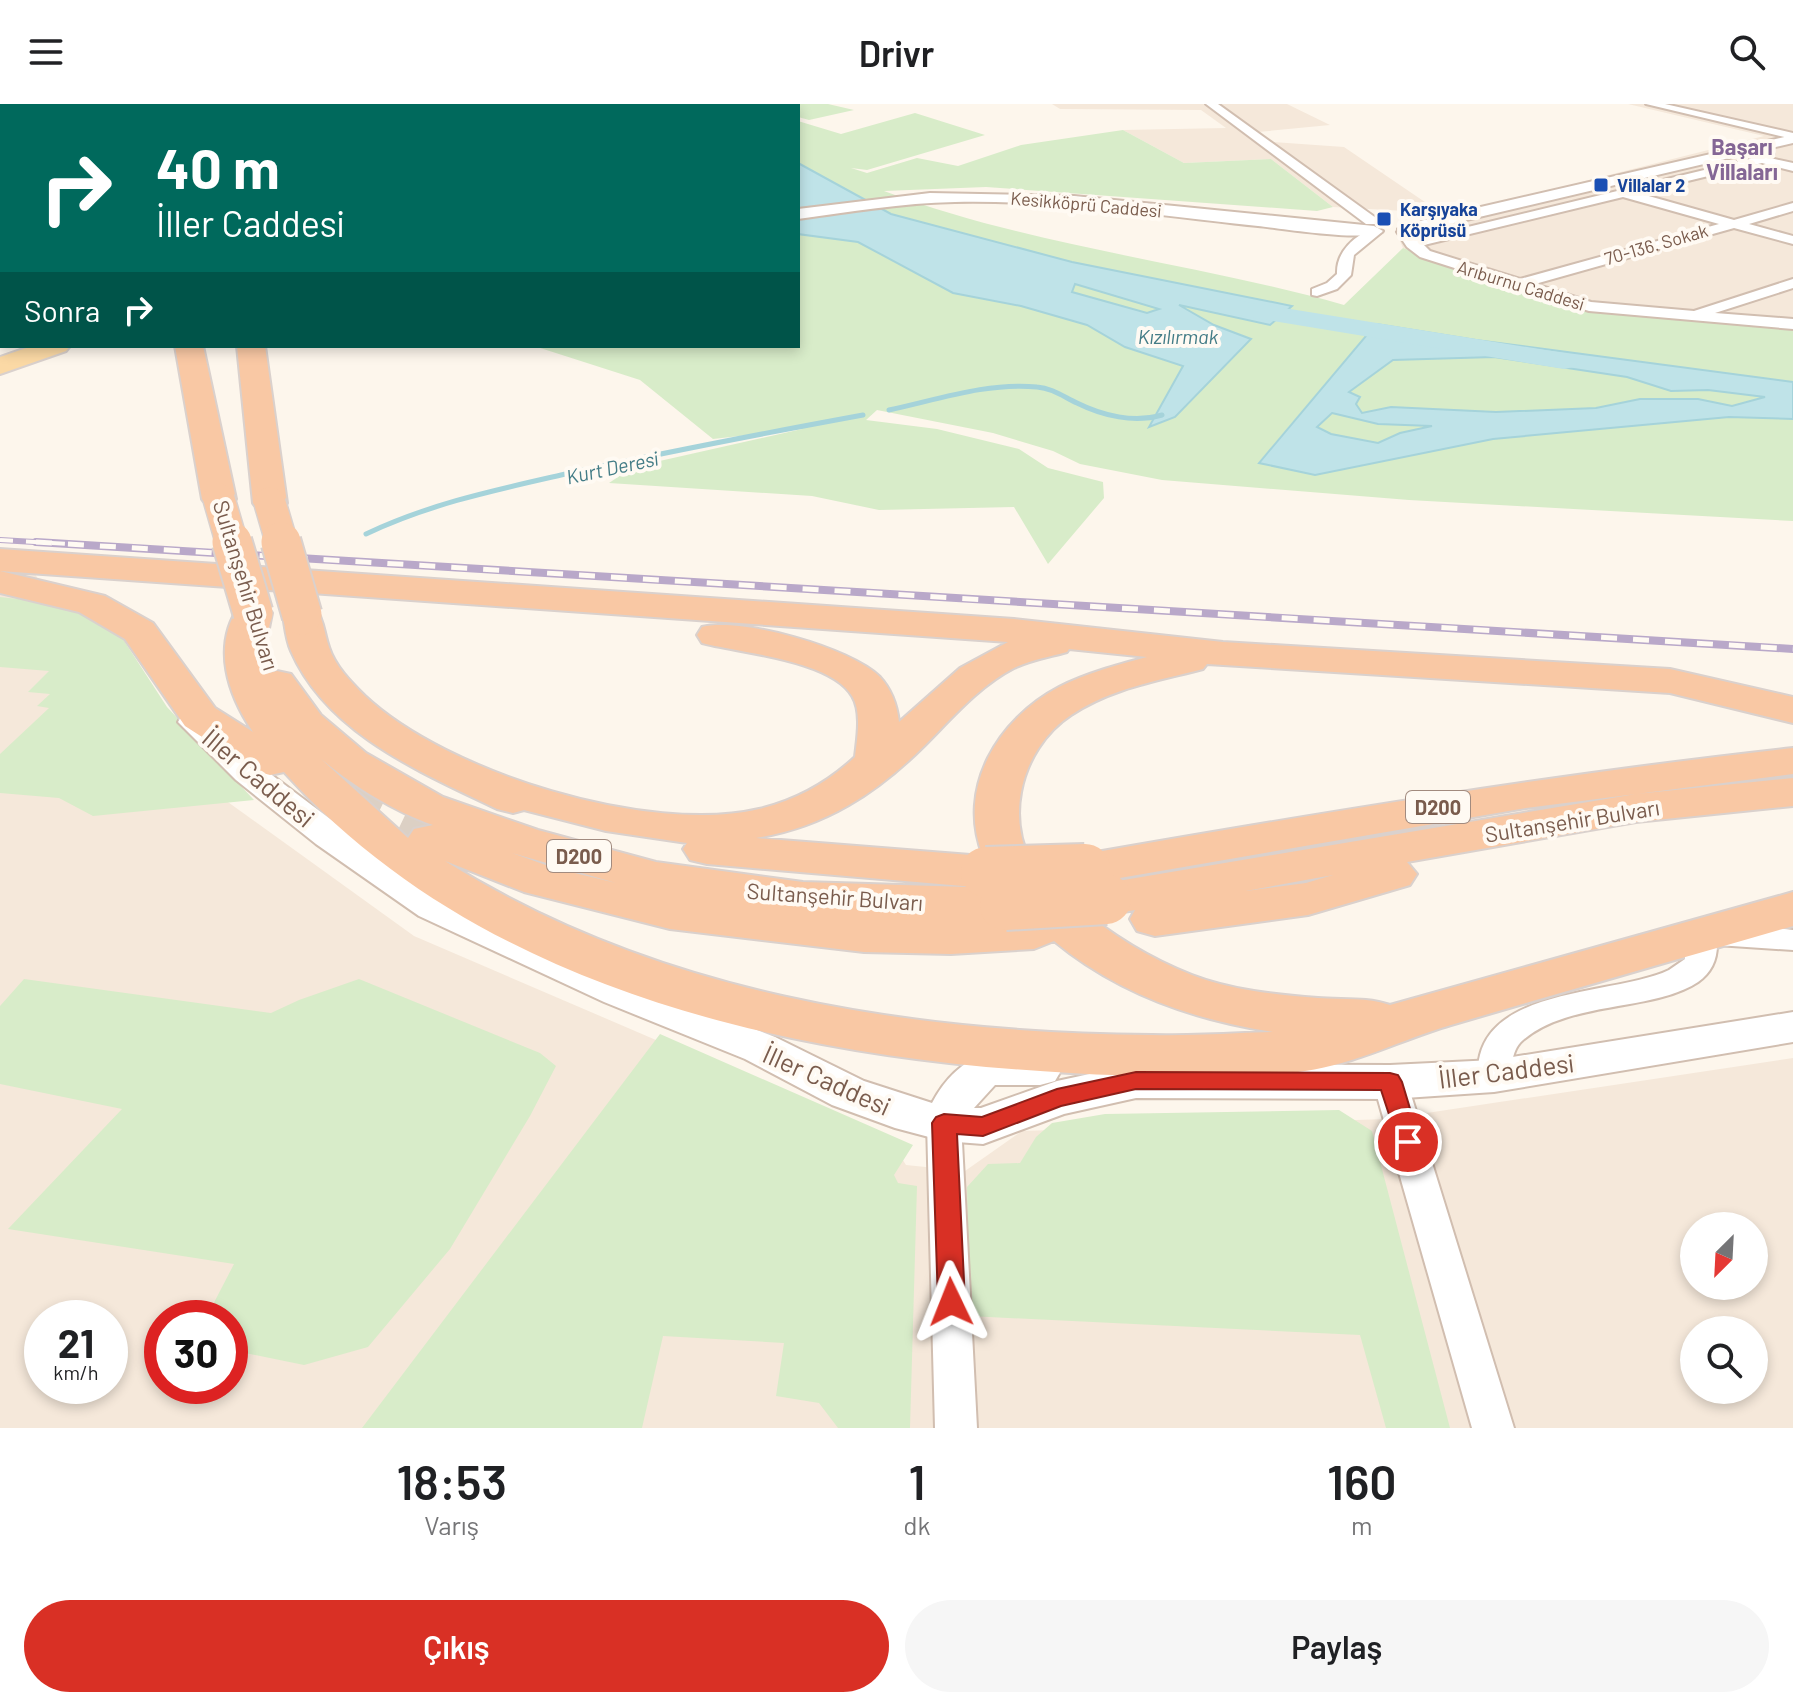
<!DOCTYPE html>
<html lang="tr">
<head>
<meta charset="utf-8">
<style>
  :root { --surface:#fff; --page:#f6f6f6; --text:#202124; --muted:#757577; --accent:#d93025 }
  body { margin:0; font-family:Barlow,sans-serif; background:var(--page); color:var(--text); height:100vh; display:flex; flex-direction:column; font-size:30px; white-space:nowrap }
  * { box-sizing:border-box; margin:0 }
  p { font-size:26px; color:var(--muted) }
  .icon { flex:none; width:44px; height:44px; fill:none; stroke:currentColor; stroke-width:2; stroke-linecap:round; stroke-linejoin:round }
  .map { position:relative; height:1324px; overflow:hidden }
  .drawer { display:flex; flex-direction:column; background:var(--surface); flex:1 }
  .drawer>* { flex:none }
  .guide { position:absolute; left:0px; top:0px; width:800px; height:244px; box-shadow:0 4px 12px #0003; background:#00695c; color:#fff; overflow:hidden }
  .needle { width:52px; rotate:204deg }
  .buttons { position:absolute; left:1680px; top:1108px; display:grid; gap:16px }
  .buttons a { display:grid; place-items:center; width:88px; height:88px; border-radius:50%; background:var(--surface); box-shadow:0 4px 12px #0003; font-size:40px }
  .speed { position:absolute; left:24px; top:1196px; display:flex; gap:16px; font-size:40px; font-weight:700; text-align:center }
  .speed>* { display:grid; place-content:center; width:104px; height:104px; border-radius:50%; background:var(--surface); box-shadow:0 4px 12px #0003; line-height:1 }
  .speed small { font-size:20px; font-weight:400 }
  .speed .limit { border:12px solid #d22; background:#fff; color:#111 }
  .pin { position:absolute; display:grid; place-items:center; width:68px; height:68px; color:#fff; margin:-34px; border:4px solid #fff; border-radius:50%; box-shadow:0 2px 8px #0007 }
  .me { position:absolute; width:88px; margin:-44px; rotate:358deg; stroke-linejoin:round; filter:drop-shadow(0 0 6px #0008) }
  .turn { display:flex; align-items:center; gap:28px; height:168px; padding:0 24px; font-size:36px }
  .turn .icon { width:104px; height:104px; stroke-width:2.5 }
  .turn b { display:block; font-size:56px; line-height:68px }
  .then { display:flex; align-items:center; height:76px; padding:0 24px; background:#0003; gap:16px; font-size:30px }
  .eta { display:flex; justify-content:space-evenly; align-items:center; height:136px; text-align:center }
  .eta b { font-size:48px; font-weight:600; line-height:56px }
  .primary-button { display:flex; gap:16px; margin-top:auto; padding:16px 24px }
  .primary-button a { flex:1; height:92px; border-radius:48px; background:var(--accent); color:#fff; font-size:32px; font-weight:600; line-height:92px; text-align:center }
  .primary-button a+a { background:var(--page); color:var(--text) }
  header { display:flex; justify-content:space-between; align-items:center; height:104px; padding:0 24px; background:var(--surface); font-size:36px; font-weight:600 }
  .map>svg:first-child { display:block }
  .residential { fill:#f5e8da; fill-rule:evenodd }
  .green { fill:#d8ecc9 }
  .water { fill:#bfe3e8; stroke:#a5d3da; stroke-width:2; fill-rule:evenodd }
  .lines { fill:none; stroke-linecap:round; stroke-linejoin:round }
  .stream { stroke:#a5d3da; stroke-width:5 }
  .river { fill:#bfe3e8; fill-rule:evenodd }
  .trunk-tunnel { stroke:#dcd0c4; stroke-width:50; stroke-dasharray:50 25; stroke-linecap:butt }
  .minor-casing { stroke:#d1beb0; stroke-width:4 }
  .tertiary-casing { stroke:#d1beb0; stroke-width:4 }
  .primary-casing { stroke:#dad1cd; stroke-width:4 }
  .trunk-casing { stroke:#dad1cd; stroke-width:4 }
  .minor { fill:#fff; fill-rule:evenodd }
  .tertiary { fill:#fff; fill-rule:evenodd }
  .primary { fill:#fbd9a5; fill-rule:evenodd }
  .trunk { fill:#f9c8a4; fill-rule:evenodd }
  .rail-far1-casing { stroke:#b9a8c9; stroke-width:6 }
  .rail-casing { stroke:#b9a8c9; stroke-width:8 }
  .rail-far1 { stroke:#fffaf3; stroke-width:4; stroke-dasharray:13; stroke-linecap:butt }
  .rail { stroke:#fffaf3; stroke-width:5; stroke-dasharray:16; stroke-linecap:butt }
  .trunk-bridge-far2-casing { stroke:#dad1cd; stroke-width:34; stroke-linecap:butt }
  .trunk-bridge-far1-casing { stroke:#dad1cd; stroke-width:43; stroke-linecap:butt }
  .trunk-bridge-casing { stroke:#dad1cd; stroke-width:54; stroke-linecap:butt }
  .trunk-bridge-far2 { stroke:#f9c8a4; stroke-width:31 }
  .trunk-bridge-far1 { stroke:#f9c8a4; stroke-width:39 }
  .trunk-bridge { stroke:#f9c8a4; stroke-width:50 }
  .route { fill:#d93025; stroke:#8d1f18; stroke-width:2 }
  .transit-dot { fill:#1a4fb4; stroke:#fffaf3; stroke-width:3 }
  .labels { text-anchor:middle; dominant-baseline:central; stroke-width:8; stroke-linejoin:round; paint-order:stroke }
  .far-transit-label { font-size:18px; font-weight:bold; fill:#164399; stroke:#fffaf3; text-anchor:start }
  .far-street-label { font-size:18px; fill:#7a5c4d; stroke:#fffaf3 }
  .far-water-label { font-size:20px; font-style:italic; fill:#437c86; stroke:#fffaf3 }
  .shield { fill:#fffaf3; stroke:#a28b7f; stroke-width:2 }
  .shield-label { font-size:20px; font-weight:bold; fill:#7a5c4d }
  .far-quarter-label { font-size:22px; font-weight:bold; fill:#846695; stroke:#fffaf3 }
  .street-label { font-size:22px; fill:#7a5c4d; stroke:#fffaf3 }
  .near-street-label { font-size:26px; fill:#7a5c4d; stroke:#fffaf3 }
</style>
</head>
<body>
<header><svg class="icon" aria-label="menu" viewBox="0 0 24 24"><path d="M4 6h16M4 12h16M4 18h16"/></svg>Drivr<svg class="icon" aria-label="search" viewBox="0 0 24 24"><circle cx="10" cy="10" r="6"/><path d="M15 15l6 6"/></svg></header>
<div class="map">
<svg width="1793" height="1324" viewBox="0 0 1793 1324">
  <rect width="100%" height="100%" fill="#fdf6ec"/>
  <path class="residential" d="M1052 0H1287L1330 21 1258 28 1273 38 1344 43 1441 109 1333 103 1271 55 1184 59 1123 26 1226 24 1201 6 1060 5Z
    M1628 0H1793V226L1588 207 1403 144 1398 132 1585 77 1764 32Z
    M0 448 24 451 45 487 207 683 414 832 891 1037 906 1061 965 1067 1022 1027 1387 1015 1793 954V1324H0ZM1694 1122H1754V1182H1694ZM42 1214H110V1282H42ZM162 1214H230V1282H162ZM1694 1226H1754V1286H1694Z"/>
  <path class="green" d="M105 0H611L615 2H109Z
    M744 0H828L854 6 809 16 798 13V2Z
    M915 9 985 31 867 66 851 64 867 69 917 54 958 62 1021 41 1123 26 1184 59 1271 55 1333 103 1317 107 986 83 884 87C1033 143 1192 158 1344 201L1403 144 1588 207 1793 226V278L1495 239 1492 241 1505 242 1508 249 1442 242 1416 235 1423 229 1437 231 1376 220 1259 358 1315 371 1493 335 1729 313 1793 315V417L1409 396 1162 376 1080 360 1053 347 993 329 877 306 866 316 937 325 1019 345 1048 364 1103 378 1104 394 1048 460 1014 403 879 406 812 392 609 379 633 363 802 325 713 335 640 276 534 242H798V130L858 138 953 189 1021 202 1087 221 1125 243 1183 262 1150 323 1250 236 1214 221 1176 200 1270 221 1072 158 891 110 798 59V17L841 30Z
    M1075 180 1161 204 1147 209 1071 188Z
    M1494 253 1627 273 1671 287 1708 286 1766 293 1732 302 1698 295H1640L1596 304 1496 308 1391 303 1362 310 1348 289 1393 256Z
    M1333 309 1378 320 1438 321 1400 329 1378 339 1331 330 1316 322Z
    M0 493 65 500 121 532 167 603 254 696 93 712 59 694 0 689V650L49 604 37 602 50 590 28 588 49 567 0 563Z
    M24 875 271 909 299 896 359 875 540 949 556 962 530 1012 450 1145 368 1243 304 1261 230 1246V1214H206L234 1160 8 1125 122 1005 0 980V902Z
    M660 930 913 1041 894 1071 898 1079 917 1082 910 1324H838L819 1299 776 1292 784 1239 663 1232 642 1324H362Z
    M1339 1006 1372 1027 1450 1324H1386L1360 1231 969 1212 967 1083 988 1060 1020 1059 1036 1033 1052 1019 1105 1010Z"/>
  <path class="water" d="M798 59 891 110 1072 158 1292 202 1270 221 1179 201 1214 221 1251 235 1175 313 1149 323 1183 262 1125 243 1087 221 1021 202 953 189 858 138 798 130ZM1075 180 1159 205 1147 209 1072 188Z
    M1376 220 1476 236 1793 278V315L1729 313 1493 335 1315 371 1259 359ZM1423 229 1504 242 1507 249 1442 242 1417 235ZM1494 253 1627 273 1671 287 1708 286 1765 293 1732 302 1698 295H1640L1596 304 1496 308 1391 303 1362 309 1356 300 1360 293 1349 288 1393 256ZM1332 309 1378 320 1432 322 1400 329 1378 339 1331 330 1317 323Z"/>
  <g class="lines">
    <path class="stream" d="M889 306C936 296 988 278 1037 283 1052 284 1064 293 1077 299 1103 312 1134 319 1162 311
      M366 430C431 399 500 385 570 369 667 348 765 329 863 311"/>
    <path class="river" d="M1222 194 1564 249 1574 251 1578 257 1574 263 1564 265 1213 207 1209 202 1213 197Z"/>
    <path class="trunk-tunnel" d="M333 688 431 735"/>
    <g class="minor-casing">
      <path id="minor" d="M88 0H103L104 2H89Z
        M146 0H161L162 2H147Z
        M1206 0H1218L1376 114V120H1366Z
        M1646 0H1665L1793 29V35Z
        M1763 42 1774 50 1770 54 1793 59V67L1762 59 1638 89 1734 116 1793 99V107L1749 120 1793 132V140L1734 124 1535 180 1591 198 1694 207 1793 175V184L1715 209 1793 215V225L1589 207 1420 153 1407 143 1397 128 1409 125 1418 135 1758 53 1762 50 1757 45ZM1623 93 1719 120 1520 175 1430 147 1424 141Z
        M1375 124 1382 128 1354 151 1351 171 1337 185 1317 192 1312 191V185L1327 179 1337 170C1336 147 1355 131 1375 124Z
        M0 184H2V192H0Z
        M1741 820 1793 826V846L1717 841C1717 856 1711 869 1698 878 1653 908 1570 896 1523 936 1509 948 1514 966 1506 981L1494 985 1482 981C1477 971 1477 963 1480 951 1497 883 1619 890 1669 866L1685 855V831L1689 824Z
        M1390 965 1402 969 1407 978 1514 1324H1472L1373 978 1378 969Z
        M944 1006 956 1009 961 1019 977 1324H935L927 1019 932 1009Z"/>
    </g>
    <g class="tertiary-casing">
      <path id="tertiary" d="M1793 31V39L1407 130 1398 125 1407 120Z
        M930 89 1074 92 1374 122 1383 127C1371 139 1279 124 1258 122 1157 111 1056 96 955 98 902 99 850 108 798 115V105Z
        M194 608 206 611 260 662 342 724 447 794 634 878 775 933 864 977 932 999C959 948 1001 937 1055 953L1062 965 1055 977 1040 981H995L974 1004H981L1057 977 1136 960 1390 961 1494 956 1793 908V938L1494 988 1390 995 1136 994 1064 1010 983 1040 944 1037 895 1024 832 1001 745 955 604 898 419 812 316 740 236 676 178 618 182 611Z"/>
    </g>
    <g class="primary-casing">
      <path id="primary" d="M32 242H70L66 247 0 270V253Z"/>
    </g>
    <g class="trunk-casing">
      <path id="trunk" d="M53 0H76L78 2H55Z
        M175 242H203L236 395 231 402 219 405 207 402 202 395Z
        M237 242H265L287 399 282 406 270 409 258 406 253 399Z
        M0 445 1014 515 1223 538 1670 565 1793 593V619L1670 589 1207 560 1203 565C1157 577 1112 584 1071 611 1019 645 999 726 1044 776 1052 785 1064 791 1073 799 1109 829 1148 854 1192 871 1231 886 1276 891 1318 894 1343 896 1367 893 1390 901L1793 788V822C1679 855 1565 887 1451 921 1403 935 1356 960 1305 967 1289 970 1273 969 1257 970 1195 973 1133 973 1071 969 791 954 479 886 284 668L270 671 255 667 185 622 125 535 79 508 0 489V467L105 492 153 519 215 604 253 628C228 591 211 542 240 501L253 498 266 501 272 509 265 544V570L277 567 291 570 321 611 366 649 443 693 538 726 656 758 803 778 1000 784 998 780 986 784 707 760 690 756 683 745 687 739 606 727 524 706 513 709 497 705C421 668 327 630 291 547 286 536 285 523 283 511L289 503 302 500 315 503C324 515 324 529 329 543 335 562 351 578 365 592 447 669 649 731 759 705 797 696 827 679 855 653 857 635 862 608 852 592 831 556 740 549 702 539L697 531 702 523C741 513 851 544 880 573 892 586 897 601 899 618L960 564 1008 538 0 467ZM1069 545 1147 553C1117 561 1087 569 1059 583 998 615 956 684 983 752L756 734C825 723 877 689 925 641 952 614 979 582 1014 564 1031 556 1049 553 1067 548ZM320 654C352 681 393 707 433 721L414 725 408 734ZM512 749 616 779 554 764ZM445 757 524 788 670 825 864 848 951 850 1034 845 1054 837C1117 889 1193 916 1273 928 1233 929 1193 932 1152 931 907 929 655 889 445 757Z
        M1793 644V670L1526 704 1085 780 1068 776 1061 765 1068 754 1085 750C1320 709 1556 670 1793 644Z
        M1793 674V702L1636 718 1407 758 1417 770 1410 781 1308 811 1155 832 1137 827 1130 815 1135 806 1106 811 1089 807 1081 795 1089 783 1106 779 1636 690ZM1333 771 1306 779 1246 787Z"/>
    </g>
    <use href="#minor" class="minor"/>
    <use href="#tertiary" class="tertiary"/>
    <use href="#primary" class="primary"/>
    <use href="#trunk" class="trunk"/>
    <g class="rail-far1-casing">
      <path id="rail-far1" d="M0 436 69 440"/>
    </g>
    <g class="rail-casing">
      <path id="rail" d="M36 438 1793 545"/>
    </g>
    <use href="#rail-far1" class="rail-far1"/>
    <use href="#rail" class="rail"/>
    <g class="trunk-bridge-far2-casing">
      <path id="trunk-bridge-far2" d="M219 395 232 440
        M270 399 282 440"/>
    </g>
    <g class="trunk-bridge-far1-casing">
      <path id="trunk-bridge-far1" d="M232 438 253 509
        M281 438 302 511"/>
    </g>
    <g class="trunk-bridge-casing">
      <path id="trunk-bridge" d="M986 768 1085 765
        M1005 801 1106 795"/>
    </g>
    <use href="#trunk-bridge-far2" class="trunk-bridge-far2"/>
    <use href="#trunk-bridge-far1" class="trunk-bridge-far1"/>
    <use href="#trunk-bridge" class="trunk-bridge"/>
  </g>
  <path class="route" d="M1136 968 1390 969 1398 971 1402 978 1420 1038 1417 1044 1408 1047 1400 1044 1381 986 1136 985 1061 1002 983 1032 957 1030 965 1198 961 1206 951 1210 942 1206 938 1198 932 1019 936 1013 944 1010 982 1013 1057 985Z"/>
  <g class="transit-dot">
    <rect x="1593" y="73" width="16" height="16" rx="4"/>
    <rect x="1376" y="107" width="16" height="16" rx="4"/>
  </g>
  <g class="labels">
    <g class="far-transit-label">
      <text x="1617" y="81">Villalar 2</text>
      <text x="1400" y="105">Karşıyaka<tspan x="1400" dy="21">Köprüsü</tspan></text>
    </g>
    <g class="far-street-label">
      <text transform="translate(1086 100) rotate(5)">Kesikköprü Caddesi</text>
      <text transform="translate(1656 140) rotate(-16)">70-136. Sokak</text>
      <text transform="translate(1521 181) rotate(17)">Arıburnu Caddesi</text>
    </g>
    <g class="far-water-label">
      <text x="1178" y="232">Kızılırmak</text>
      <text transform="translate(612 363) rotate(-12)">Kurt Deresi</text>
    </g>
    <g class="shield">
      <rect x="1406" y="687" width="64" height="32" rx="6"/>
      <rect x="547" y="736" width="64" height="32" rx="6"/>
    </g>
    <g class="shield-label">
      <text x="1438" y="703">D200</text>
      <text x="579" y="752">D200</text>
    </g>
    <g class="far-quarter-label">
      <text x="1742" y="42">Başarı<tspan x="1742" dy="25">Villaları</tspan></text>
    </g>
    <g class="street-label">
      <text transform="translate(247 481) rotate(73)">Sultanşehir Bulvarı</text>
      <text transform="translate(1572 716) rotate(-9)">Sultanşehir Bulvarı</text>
      <text transform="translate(835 792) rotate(4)">Sultanşehir Bulvarı</text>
    </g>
    <g class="near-street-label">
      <text transform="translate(259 673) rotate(40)">İller Caddesi</text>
      <text transform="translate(1506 966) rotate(-7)">İller Caddesi</text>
      <text transform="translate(827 975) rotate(24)">İller Caddesi</text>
    </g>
  </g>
</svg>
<div class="buttons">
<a><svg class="needle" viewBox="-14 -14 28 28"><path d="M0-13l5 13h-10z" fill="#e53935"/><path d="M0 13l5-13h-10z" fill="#757577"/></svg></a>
<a><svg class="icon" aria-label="search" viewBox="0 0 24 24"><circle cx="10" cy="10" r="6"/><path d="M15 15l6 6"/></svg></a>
</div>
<div class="speed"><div>21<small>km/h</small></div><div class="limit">30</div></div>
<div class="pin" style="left:1408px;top:1038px;background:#d93025"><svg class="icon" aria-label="arrive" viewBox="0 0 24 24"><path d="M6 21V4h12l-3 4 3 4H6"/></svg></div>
<svg class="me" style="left:951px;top:1198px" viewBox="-20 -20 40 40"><path d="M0-17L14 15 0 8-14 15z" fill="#d93025" stroke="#fff" stroke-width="4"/></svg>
<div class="guide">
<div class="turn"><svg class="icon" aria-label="right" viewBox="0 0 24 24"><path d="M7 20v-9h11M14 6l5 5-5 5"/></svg><div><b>40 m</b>İller Caddesi</div></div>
<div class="then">Sonra<svg class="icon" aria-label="right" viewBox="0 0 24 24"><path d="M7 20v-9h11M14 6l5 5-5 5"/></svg></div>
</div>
</div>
<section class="drawer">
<div class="eta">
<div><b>18:53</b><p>Varış</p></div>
<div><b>1</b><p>dk</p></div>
<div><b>160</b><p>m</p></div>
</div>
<div class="primary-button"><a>Çıkış</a><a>Paylaş</a></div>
</section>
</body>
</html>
